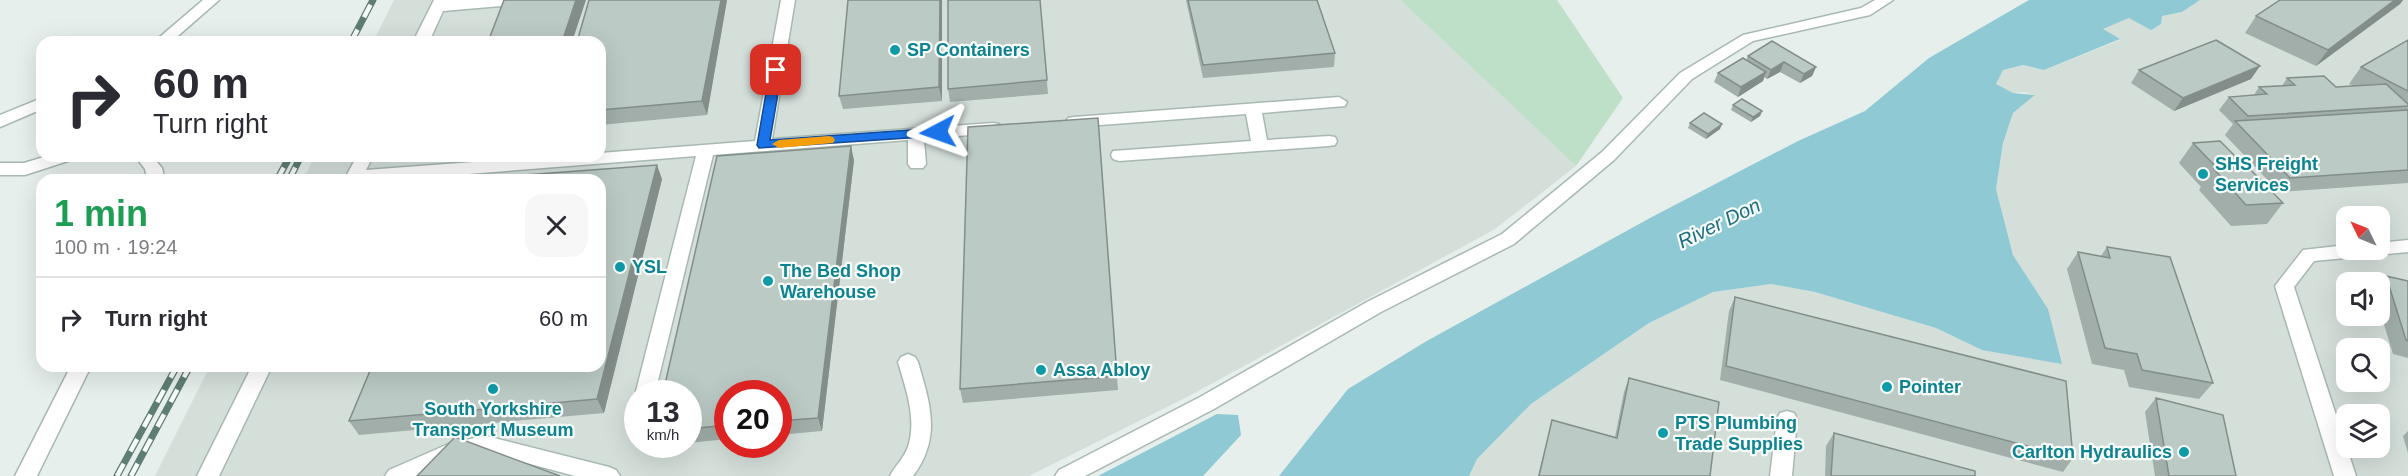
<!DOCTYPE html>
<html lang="en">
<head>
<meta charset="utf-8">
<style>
  :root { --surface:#fff; --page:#f7f7f7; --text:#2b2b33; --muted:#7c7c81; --line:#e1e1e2 }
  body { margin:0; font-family:Helvetica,sans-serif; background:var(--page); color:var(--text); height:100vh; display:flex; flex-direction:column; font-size:22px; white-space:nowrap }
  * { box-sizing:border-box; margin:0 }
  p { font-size:20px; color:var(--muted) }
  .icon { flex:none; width:33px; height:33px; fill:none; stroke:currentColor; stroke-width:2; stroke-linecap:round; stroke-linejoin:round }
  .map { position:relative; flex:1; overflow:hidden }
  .panel { position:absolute; left:36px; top:174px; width:570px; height:198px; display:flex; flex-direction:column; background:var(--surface); border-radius:18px; box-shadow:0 6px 24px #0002 }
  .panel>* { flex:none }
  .guide { position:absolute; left:36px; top:36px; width:570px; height:126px; border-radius:18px; box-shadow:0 6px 24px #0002; background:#fff; color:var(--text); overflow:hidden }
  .needle { width:39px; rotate:313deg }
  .tools { position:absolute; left:2336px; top:206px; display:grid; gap:12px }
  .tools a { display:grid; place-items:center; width:54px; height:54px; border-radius:12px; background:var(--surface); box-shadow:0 6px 24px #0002; font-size:30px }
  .speed { position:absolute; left:624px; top:380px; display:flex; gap:12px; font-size:30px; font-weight:700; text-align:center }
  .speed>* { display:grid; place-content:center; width:78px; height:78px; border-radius:50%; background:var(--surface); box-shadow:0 6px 24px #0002; line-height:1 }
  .speed small { font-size:15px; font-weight:400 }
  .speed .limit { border:9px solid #d22; background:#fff; color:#111 }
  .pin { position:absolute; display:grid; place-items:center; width:51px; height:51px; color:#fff; margin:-26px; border-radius:12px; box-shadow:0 3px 9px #0006 }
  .me { position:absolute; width:66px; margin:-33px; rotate:266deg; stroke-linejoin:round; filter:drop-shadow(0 0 4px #0008) }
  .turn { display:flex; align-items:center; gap:21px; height:126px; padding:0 18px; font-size:27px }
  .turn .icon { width:78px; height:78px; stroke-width:2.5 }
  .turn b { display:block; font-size:42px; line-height:51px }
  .round { display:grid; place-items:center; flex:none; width:63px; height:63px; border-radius:18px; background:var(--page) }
  .summary { display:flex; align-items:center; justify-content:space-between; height:102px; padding:0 18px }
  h1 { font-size:36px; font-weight:700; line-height:45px; color:#1e9e55 }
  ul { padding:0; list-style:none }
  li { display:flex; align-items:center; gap:18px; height:84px; padding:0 18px; border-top:2px solid var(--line) }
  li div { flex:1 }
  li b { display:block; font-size:22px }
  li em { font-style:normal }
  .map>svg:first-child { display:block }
  .built { fill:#d4dfda; fill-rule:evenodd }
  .green { fill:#bfe0c8 }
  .water { fill:#8ec9d4 }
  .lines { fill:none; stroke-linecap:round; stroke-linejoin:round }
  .minor-casing { stroke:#a8b8b2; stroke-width:3 }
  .minor { fill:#fff; fill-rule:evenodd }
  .rail-casing { stroke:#5f7d75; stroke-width:7 }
  .rail { stroke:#f7fbf9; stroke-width:4.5; stroke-dasharray:14; stroke-linecap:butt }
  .wall { fill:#a1aea9 }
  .shaded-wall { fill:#838d89 }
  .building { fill:#bbcac4; stroke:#838d89; stroke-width:1.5 }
  .route { fill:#1a73e8; stroke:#114b97; stroke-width:1.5 }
  .slow { fill:#f59e0b }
  .culture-dot { fill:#0f9aa8; stroke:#f7fbf9; stroke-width:2 }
  .labels { text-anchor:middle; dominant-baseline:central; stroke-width:4.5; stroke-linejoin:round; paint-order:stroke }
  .culture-label { font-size:18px; font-weight:bold; fill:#0d838f; stroke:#f7fbf9; text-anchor:start }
  .water-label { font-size:20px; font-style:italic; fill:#1c6f80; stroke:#f7fbf9 }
</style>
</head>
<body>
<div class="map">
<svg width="2408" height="476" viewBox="0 0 2408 476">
  <rect width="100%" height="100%" fill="#e6efeb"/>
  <path class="built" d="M394 0H1400L1576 166 1495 229 1189 396 1029 476H155L210 366H600V180H303L315 156H600V42H373ZM638 393H688V444H638ZM728 393H778V444H728Z
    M2200 0H2408V476H1469L1477 459 1530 405 1649 323 1713 292 1771 284 1815 292 1936 328 1982 350 2048 309 2013 255 1996 189 2003 143 2013 113 2035 95 2023 92 2013 93 1996 85 2002 70 2023 65 2044 70 2120 40 2102 29 2129 18 2162 16 2182 12ZM2346 216H2379V249H2346ZM2346 282H2379V315H2346ZM2346 348H2379V381H2346ZM2346 414H2379V447H2346Z"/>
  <path class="green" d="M1400 0H1557L1623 98 1576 166Z"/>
  <path class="water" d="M2029 0H2200L2182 12 2162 16 2161 24 2151 30 2129 18 2103 29 2120 39 2044 70 2023 65 2003 70 1996 84 2013 93 2035 95 2013 113 2003 143 1996 189 2013 255 2048 309 2062 364 1982 350 1936 328 1815 292 1771 284 1713 292 1649 323 1531 404 1477 459 1469 476H1279L1348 389 1425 342 1650 218 1798 141 1865 111 1929 58Z
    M1217 414 1238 415 1241 435 1203 476H1098Z"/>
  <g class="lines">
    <g class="minor-casing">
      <path id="minor" d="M203 0H219L171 42H154Z
        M434 0H507L508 2 501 6 443 11 429 42H413Z
        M781 0H795L772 139 993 123 999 124 1001 128 999 132 993 133 924 139 926 164 923 168H911L908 164V140L713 155 655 393 638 394 636 391 696 156 391 180H344L357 156H373L366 170 555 156H600V153L755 141Z
        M1875 0H1893L1870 15 1753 41 1692 79 1614 160 1514 244 1381 312 1214 409 1085 476H1055L1059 470 1200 397 1367 302 1502 234 1602 152 1680 73 1743 35 1861 8Z
        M1339 97 1347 102 1345 106 1262 113 1267 140 1329 136 1335 137 1337 141 1335 145 1329 146 1119 161 1113 159 1111 155 1113 151 1251 141 1246 114 1074 127 1068 126 1066 122 1068 118 1074 117Z
        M42 98V109L0 127V115Z
        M47 156H73L71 160 25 175H0V163H24Z
        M135 156H152L162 168 165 180H147L145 169Z
        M2408 240V252L2314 261 2294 287 2356 476H2334L2275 286 2303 250 2346 245V249H2379V243Z
        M908 354 915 357 918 362C930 404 942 437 913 476H890C895 466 904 458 908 447 917 419 906 389 898 362L901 357Z
        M71 366H91L37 476H15Z
        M252 366H272L219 476H197Z
        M1787 411 1794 413 1797 419 1792 476H1770L1777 419 1780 413Z
        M486 436 609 467 616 470 620 476H575L486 452 463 456 418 476H385L389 470 453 442Z"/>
    </g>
    <use href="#minor" class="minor"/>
    <g class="rail-casing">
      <path id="rail" d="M351 42 373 0
        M277 180 290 156
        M289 180 301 156
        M117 476 177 366
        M131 476 190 366"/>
    </g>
    <use href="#rail" class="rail"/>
  </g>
  <path class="wall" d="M727 0 707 115 600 125V42Z
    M942 0V101L843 109 839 96Z
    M1040 0 1048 94 950 102 948 89Z
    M1186 0H1317L1335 53 1334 67 1203 78Z
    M2280 0H2403L2400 4 2316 66 2245 33 2256 16Z
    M2408 40V110H2407H2408V183L2279 192 2225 135 2233 124 2219 110 2229 97 2254 95 2259 87 2282 86 2287 78 2336 87 2353 86 2349 84 2361 67Z
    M1748 56 1816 67 1812 76 1800 83 1780 72 1767 79 1764 77 1763 81 1738 97 1714 82 1718 73 1746 60Z
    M2139 70 2251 79 2174 111 2131 83Z
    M1733 105 1762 111 1760 116 1751 122 1731 110Z
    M1098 118 1118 390 963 403 960 389Z
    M1690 123 1720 129 1706 139 1688 128Z
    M2193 143 2243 164 2240 168 2283 203 2267 224 2231 226 2199 190 2201 187 2179 163Z
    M854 160 822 431 778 435V393H728V439L688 443V393Z
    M662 179 604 413 359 435 349 421Z
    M2107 247 2213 383 2199 399 2129 387 2124 370 2092 364 2067 269 2078 252 2101 256Z
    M2386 276 2408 281V358L2393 354 2379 308V284Z
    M1735 297 2073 458 2063 472 1720 380 1729 311Z
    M1629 378 1710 476H1538L1552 420 1615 437 1624 392Z
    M2156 398 2236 476H2155L2145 412Z
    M2408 431V453L2403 436Z
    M1834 433 1975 476H1825L1826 446Z"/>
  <path class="shaded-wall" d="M576 0H586L572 42H562Z
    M721 0H727L707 115 702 101Z
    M940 0H942V101L939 87Z
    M2395 0H2403L2400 4 2316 66 2328 50Z
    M1784 62 1780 72 1767 79 1771 70Z
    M2260 66 2251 79 2174 111 2183 98Z
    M1816 67 1812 76 1800 83 1804 74Z
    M1766 72 1763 81 1738 97 1741 87Z
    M1762 111 1760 116 1751 122 1753 117Z
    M1722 124 1720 129 1706 139 1708 134Z
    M851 146 854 160 822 431 818 418Z
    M657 165 662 179 604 413 597 399Z"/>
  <path class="building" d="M504 0H576L562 42H488Z
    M589 0H721L702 101 600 110V42H577Z
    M848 0H940L939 87 839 96Z
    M948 0H1040L1047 80 948 89Z
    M1188 0H1317L1335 53 1203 65Z
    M2280 0H2395L2328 50 2256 16Z
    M2216 40 2260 66 2183 98 2139 70Z
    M2408 40V91L2361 67Z
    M1772 41 1816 67 1804 74 1784 62 1771 70 1748 56Z
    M1743 58 1766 72 1741 87 1718 73Z
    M2324 76 2336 87 2386 84 2408 104V106L2248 116 2229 97 2267 94 2259 87 2295 85 2287 78Z
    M1742 99 1762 111 1753 117 1733 105Z
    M2408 110V170L2290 178 2235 121Z
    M1704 113 1722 124 1708 134 1690 123Z
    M1098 118 1117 376 960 389 968 127Z
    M2220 141 2243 164 2215 166 2193 143Z
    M851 146 818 418 778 421V393H728V425L688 429V393H663L717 156Z
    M657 165 597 399 349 421 372 366H600V180H459Z
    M2248 167 2283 203 2246 205 2214 169Z
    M2107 247 2170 257 2213 383 2142 370 2137 354 2105 348 2078 252 2110 258Z
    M2386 276 2408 281V341L2406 340Z
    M1735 297 2066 381 2073 458 1726 366Z
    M1629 378 1719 402 1710 476H1539L1552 420 1617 438Z
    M2156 398 2223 415 2236 476H2169Z
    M1834 433 1975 471V476H1831Z
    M455 437 560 476H417Z"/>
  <path class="route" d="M776 66 782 70 770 140 938 128 945 132 938 136 759 148 757 145 770 70Z"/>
  <path class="slow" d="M829 136 833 137 835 140 833 143 779 148 772 144 779 140Z"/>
  <g class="culture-dot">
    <circle cx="895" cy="50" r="6"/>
    <circle cx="2203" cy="174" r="6"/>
    <circle cx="620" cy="267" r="6"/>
    <circle cx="768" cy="281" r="6"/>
    <circle cx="1041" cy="370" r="6"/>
    <circle cx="1887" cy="387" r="6"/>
    <circle cx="493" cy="389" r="6"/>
    <circle cx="1663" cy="433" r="6"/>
    <circle cx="2184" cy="452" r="6"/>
  </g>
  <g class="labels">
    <g class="culture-label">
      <text x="907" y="50">SP Containers</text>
      <text x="2215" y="164">SHS Freight<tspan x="2215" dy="21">Services</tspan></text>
      <text x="632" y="267">YSL</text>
      <text x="780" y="271">The Bed Shop<tspan x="780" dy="21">Warehouse</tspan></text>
      <text x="1053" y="370">Assa Abloy</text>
      <text x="1899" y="387">Pointer</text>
      <text x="493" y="409" text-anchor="middle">South Yorkshire<tspan x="493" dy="21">Transport Museum</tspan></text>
      <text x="1675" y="423">PTS Plumbing<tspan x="1675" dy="21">Trade Supplies</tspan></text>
      <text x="2172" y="452" text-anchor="end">Carlton Hydraulics</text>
    </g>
    <g class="water-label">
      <text transform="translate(1719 223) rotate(-26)">River Don</text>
    </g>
  </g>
</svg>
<div class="tools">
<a><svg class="needle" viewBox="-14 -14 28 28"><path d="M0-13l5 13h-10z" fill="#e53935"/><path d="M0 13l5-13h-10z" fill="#7c7c81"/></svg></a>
<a><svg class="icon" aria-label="sound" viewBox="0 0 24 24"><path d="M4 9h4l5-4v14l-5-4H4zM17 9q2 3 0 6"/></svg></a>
<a><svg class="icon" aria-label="search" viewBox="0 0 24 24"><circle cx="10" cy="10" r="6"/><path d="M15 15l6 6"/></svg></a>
<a><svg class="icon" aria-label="layers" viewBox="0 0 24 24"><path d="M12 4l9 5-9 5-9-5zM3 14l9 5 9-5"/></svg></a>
</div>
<div class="speed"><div>13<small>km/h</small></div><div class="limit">20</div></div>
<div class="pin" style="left:776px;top:70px;background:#d93025"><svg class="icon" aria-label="arrive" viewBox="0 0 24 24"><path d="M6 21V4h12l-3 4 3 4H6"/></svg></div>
<svg class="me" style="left:938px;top:132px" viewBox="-20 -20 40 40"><path d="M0-17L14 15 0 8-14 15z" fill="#1a73e8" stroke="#fff" stroke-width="4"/></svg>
<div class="guide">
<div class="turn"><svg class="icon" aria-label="right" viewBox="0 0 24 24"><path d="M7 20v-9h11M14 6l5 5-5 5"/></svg><div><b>60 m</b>Turn right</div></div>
</div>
<section class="panel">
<div class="summary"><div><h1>1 min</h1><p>100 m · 19:24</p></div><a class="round"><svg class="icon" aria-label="close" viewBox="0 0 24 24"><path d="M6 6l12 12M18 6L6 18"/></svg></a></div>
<ul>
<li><svg class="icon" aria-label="right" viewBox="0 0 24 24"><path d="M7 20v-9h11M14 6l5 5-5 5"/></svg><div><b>Turn right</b></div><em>60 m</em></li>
</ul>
</section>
</div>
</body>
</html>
